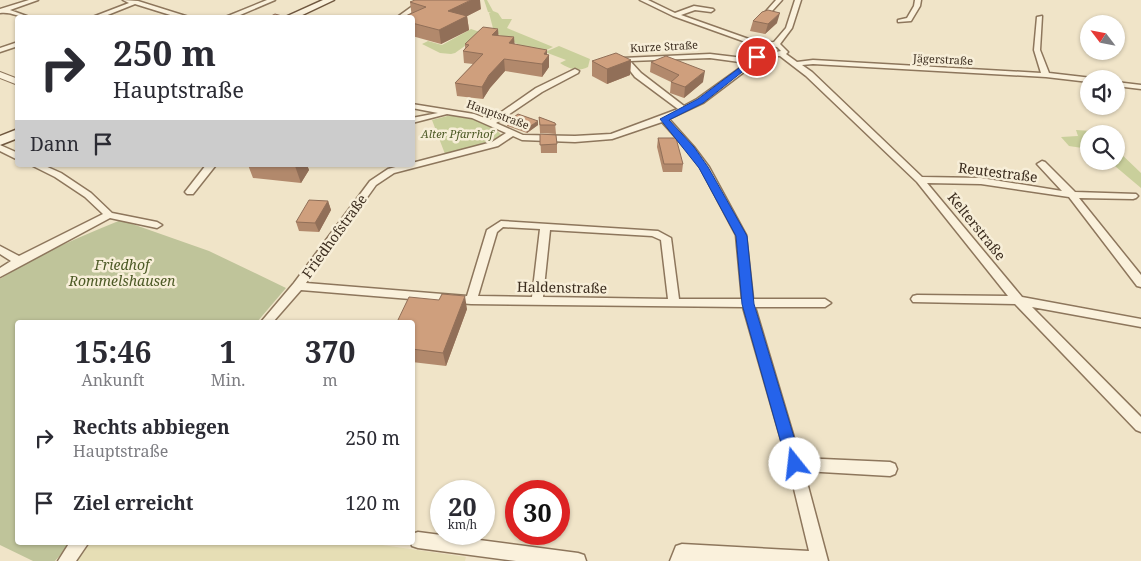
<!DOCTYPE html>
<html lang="de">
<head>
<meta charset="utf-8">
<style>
  :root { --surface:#fff; --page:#f7f7f7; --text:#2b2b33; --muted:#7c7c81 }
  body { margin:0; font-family:"Noto Serif",serif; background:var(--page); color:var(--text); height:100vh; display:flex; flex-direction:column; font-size:19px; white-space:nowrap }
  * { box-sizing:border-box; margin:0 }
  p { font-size:16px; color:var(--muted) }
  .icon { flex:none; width:28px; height:28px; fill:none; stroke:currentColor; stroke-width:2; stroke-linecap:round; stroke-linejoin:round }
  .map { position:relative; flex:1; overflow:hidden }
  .side { position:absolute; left:15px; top:320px; width:400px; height:225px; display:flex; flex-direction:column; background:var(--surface); border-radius:5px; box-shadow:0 1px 4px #0004 }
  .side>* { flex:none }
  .top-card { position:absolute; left:15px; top:15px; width:400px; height:152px; border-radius:5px; box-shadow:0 1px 4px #0004; background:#fff; color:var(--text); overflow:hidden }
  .needle { width:32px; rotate:302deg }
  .controls { position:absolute; left:1080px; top:15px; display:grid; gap:10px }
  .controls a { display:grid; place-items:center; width:45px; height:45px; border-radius:50%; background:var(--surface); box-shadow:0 1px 4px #0004; font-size:25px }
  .speed { position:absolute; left:430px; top:480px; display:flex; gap:10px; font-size:25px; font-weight:700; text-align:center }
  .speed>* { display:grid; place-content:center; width:65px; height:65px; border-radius:50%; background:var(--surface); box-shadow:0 1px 4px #0004; line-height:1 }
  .speed small { font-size:12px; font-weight:400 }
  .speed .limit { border:8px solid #d22; background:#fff; color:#111 }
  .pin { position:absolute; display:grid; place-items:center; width:42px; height:42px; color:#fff; margin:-21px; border:2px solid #fff; border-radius:50%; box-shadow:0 1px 5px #0007 }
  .me { position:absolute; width:55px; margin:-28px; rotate:344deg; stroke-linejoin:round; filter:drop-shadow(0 0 4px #0008) }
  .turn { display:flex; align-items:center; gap:18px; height:105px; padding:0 15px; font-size:22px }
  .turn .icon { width:65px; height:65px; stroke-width:2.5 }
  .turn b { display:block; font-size:35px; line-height:42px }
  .then { display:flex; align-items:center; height:48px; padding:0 15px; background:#0003; gap:10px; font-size:19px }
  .eta { display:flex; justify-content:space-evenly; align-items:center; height:85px; text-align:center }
  .eta b { font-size:30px; font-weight:700; line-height:35px }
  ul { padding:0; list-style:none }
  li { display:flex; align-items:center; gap:15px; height:65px; padding:0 15px }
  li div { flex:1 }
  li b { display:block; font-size:19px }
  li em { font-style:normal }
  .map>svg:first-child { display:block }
  .farmland { fill:#e6deb5 }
  .green { fill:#c9cf9b }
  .cemetery { fill:#bfc49a }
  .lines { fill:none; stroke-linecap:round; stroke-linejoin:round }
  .minor-casing { stroke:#8d765c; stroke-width:3 }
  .tertiary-casing { stroke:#8d765c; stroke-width:2 }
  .secondary-casing { stroke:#6f573f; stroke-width:3 }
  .minor { fill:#faf1dc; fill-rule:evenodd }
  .tertiary { fill:#faf1dc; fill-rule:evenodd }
  .secondary { fill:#faf1dc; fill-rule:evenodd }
  .wall { fill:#b2896c }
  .shaded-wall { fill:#916f58 }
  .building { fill:#cf9f7d; stroke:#916f58 }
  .route { fill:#2563eb; stroke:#184099 }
  .labels { text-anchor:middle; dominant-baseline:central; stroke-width:5; stroke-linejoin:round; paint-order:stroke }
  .far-street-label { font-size:11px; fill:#3d2e20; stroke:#f7eed8 }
  .far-park-label { font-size:11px; font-style:italic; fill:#4d5a26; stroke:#f7eed8 }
  .street-label { font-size:14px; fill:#3d2e20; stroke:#f7eed8 }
  .park-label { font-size:14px; font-style:italic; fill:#4d5a26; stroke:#f7eed8 }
</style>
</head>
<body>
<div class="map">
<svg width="1141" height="561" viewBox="0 0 1141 561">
  <rect width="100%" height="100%" fill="#f0e4c8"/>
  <path class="farmland" d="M88 542 368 543 466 557 465 561H73Z"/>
  <path class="green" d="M484 0H487L493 11 498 13 502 19H512L507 28 553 47 537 54 494 32 489 13H491L488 12Z
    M471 29 483 33 455 53 451 54 440 53 422 44 428 41 442 45Z
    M559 46 590 59 588 67C577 72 570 69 560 63L566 60 545 52Z
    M455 114C470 118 492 122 502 136L492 142 445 154 432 120Z
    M1076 130 1092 131 1097 134H1089V149L1069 146 1061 137 1078 136Z
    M1116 149 1141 173V188L1109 161H1116Z"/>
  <path class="cemetery" d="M121 220 209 251 286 288 257 322H18V542L71 543 55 561H33L0 545V279C38 254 79 237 121 220Z"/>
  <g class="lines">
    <g class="minor-casing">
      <path id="minor" d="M29 0H38L10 10 32 18C21 18 10 11 0 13V9Z
        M123 0 138 1 192 18H180L135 4 100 18H90L129 3Z
        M267 0H275L233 18H223Z
        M421 0H428L404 18H396Z
        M640 0H648L675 13 694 6 713 9 714 10 711 12 695 10 681 15 760 43 774 42 786 28 795 0H801L792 28 780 44 788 52 786 54 797 62 813 60 1041 73 1034 50 1037 17 1042 16 1040 50 1049 73 1092 78 1089 79V82L1046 77 813 64 802 65 812 72 922 177 981 178 1062 191 1037 164 1042 161 1045 162 1075 192 1136 194 1138 196 1136 198 1133 199 1079 198 1141 275V287L1137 286 1069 197 981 184 927 183 1022 297 1141 319V327L1032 307 1141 417V432L1136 430 1015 304 913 302 911 299 913 296 917 295 1008 296 917 182 806 76 780 56H765L703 103 669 119 694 147 709 167 746 235 753 299H825L831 303 825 307H755L800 458 890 462 895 464 897 469 895 474 890 476 804 471 828 561H670L676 546 682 544 809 551 788 464 743 307 471 304 301 290 273 322H261L294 283 370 181 388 169 403 165H412V163L492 142 506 133 472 118 447 114 412 123V118L438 113 412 108V104L474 114 490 120 536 88 575 69 579 71 578 73 542 92 496 123 523 135 575 136 611 134 678 109 635 77 621 59 623 58 710 54 752 59 759 54 753 49 754 45 673 16ZM768 46 777 47 781 51 770 53 760 48ZM710 58 747 63 697 99 684 106 641 73 630 61ZM662 122 688 151 700 167 736 235 742 299H679L671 238 658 231 501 221 487 230 467 296 306 283 376 185 394 173 498 146 513 136 522 140 575 142 612 139ZM503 227 540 229 532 297 478 296 497 232ZM550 230 652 236 661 240 668 299 543 297Z
        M776 0H782L763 21H759V19Z
        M915 0H921L920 6 911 21 898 22V20L907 18 914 6Z
        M18 42V46L0 52V48Z
        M1116 82 1141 85V89L1116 86Z
        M0 145 18 153V160L0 151Z
        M31 165H43L61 173 91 193 112 213 157 222 162 225 157 228 110 218 0 277V268L11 261 0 254V246L19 256 103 214 85 197 55 177Z
        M206 165H216L193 194H187L185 192Z
        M418 532 578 553 584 555 586 561H516L418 548 412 546 411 542H412V534Z
        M70 542H89L76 561H58Z"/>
    </g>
    <g class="tertiary-casing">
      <path id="tertiary" d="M0 72 18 79V85L0 78Z"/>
    </g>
    <g class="secondary-casing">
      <path id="secondary" d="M323 0H334L296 18H283Z
        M18 129V138L0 145V136Z"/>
    </g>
    <use href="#minor" class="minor"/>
    <use href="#tertiary" class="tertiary"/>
    <use href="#secondary" class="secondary"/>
  </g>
  <path class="wall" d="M410 2 481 9 467 16 469 30 441 44 412 36V18Z
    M753 21 777 23 765 34 750 31Z
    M499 36 514 37V44L549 55V67L542 77 505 71 490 88 483 99 457 96 455 83 473 64 464 63 463 51 465 48V44Z
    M631 60 630 75 607 84 592 76V61Z
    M768 60 767 68 756 77 745 74 746 66Z
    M651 62 703 82 684 98 670 93 671 82 650 72Z
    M539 117 555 123 556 134 540 133Z
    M507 122 538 125 527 133 507 126Z
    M540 134 557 144V153H541Z
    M658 138 683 164 682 172H663L657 147Z
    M248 165H307L309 170 301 183 253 178Z
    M328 201 331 210 319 232 299 231 296 222Z
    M439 300 467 309 446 366 412 362V322Z"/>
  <path class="shaded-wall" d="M471 0H480L481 9 450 25 448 11Z
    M780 13 777 23 765 34 768 24Z
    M467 16 469 30 441 44 439 30Z
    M498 29 499 41 492 35Z
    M514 37 515 49 509 43Z
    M547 50V57L549 55V67L542 77V64L544 54Z
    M504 59 505 71 490 88 483 99 482 87 489 75Z
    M631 60 630 75 607 84V69Z
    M768 60 767 68 756 77 758 69Z
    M705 71 703 82 684 98 685 87Z
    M538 121V125L527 133 526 129Z
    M296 165H307L309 170 301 183 295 166Z
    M328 201 331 210 319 232 315 223Z
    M465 296 467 309 446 366 443 353Z"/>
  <path class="building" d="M415 0H471L448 11 467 16 439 30 412 23V18H401L426 7 410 2Z
    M768 10 780 13 768 24 753 21 762 12Z
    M275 14 289 18H267Z
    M483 27 498 29 492 35 514 37 509 43 547 50 544 54 549 55 542 64 504 59 489 75 482 87 455 83 483 54 463 51 469 45 465 44Z
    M616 53 631 60 607 69 592 61Z
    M666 56 705 71 685 87 671 82 679 75 651 62Z
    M758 57 768 60 758 69 746 66Z
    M518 114 538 121 526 129 507 122Z
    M539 117 555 123 556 125H540Z
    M540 134 556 135 557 144 540 145Z
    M658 138H676L683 164H664Z
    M309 200 328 201 315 223 296 222Z
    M442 294 465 296 443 353 412 349V322H397L409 297 439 300Z"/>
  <path class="route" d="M755 56 761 57 703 103 669 120 694 147 708 167 747 236 754 304 802 464 800 469 795 471 789 469 787 464 742 304 736 236 699 168 660 119 698 99Z"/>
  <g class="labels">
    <g class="far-street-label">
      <text transform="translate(664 46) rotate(-3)">Kurze Straße</text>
      <text transform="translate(943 59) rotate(3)">Jägerstraße</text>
      <text transform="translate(498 114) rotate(20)">Hauptstraße</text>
    </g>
    <g class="far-park-label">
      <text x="457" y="133">Alter Pfarrhof</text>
    </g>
    <g class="street-label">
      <text transform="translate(998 172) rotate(7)">Reutestraße</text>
      <text transform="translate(977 226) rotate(51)">Kelterstraße</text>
      <text transform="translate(334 236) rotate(-54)">Friedhofstraße</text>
      <text transform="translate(562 287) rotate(1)">Haldenstraße</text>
    </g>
    <g class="park-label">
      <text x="122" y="264">Friedhof<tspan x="122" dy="16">Rommelshausen</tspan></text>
    </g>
  </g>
</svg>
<div class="controls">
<a><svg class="needle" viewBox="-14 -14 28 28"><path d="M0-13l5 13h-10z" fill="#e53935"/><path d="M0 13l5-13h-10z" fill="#7c7c81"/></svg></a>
<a><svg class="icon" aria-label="sound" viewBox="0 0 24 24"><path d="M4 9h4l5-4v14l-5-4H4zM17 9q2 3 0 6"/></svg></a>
<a><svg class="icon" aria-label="search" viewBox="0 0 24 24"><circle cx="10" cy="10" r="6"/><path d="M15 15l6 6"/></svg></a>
</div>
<div class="speed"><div>20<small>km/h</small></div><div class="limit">30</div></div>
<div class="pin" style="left:757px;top:57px;background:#d93025"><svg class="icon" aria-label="arrive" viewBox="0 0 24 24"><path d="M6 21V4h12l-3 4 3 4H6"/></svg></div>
<svg class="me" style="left:795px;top:464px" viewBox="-20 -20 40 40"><circle r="19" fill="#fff"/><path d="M0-13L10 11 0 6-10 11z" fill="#2563eb"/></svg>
<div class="top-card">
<div class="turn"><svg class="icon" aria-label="right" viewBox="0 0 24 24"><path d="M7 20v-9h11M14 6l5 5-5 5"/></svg><div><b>250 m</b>Hauptstraße</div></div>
<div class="then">Dann<svg class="icon" aria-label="arrive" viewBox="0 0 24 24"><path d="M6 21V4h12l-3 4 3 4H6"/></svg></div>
</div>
<section class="side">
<div class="eta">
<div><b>15:46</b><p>Ankunft</p></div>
<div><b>1</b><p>Min.</p></div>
<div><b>370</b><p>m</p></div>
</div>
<ul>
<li><svg class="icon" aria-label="right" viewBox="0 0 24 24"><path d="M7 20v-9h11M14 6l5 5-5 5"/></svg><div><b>Rechts abbiegen</b><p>Hauptstraße</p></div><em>250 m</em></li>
<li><svg class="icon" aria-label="arrive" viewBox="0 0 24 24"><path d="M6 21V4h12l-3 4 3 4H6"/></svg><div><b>Ziel erreicht</b></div><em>120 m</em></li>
</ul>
</section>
</div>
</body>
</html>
